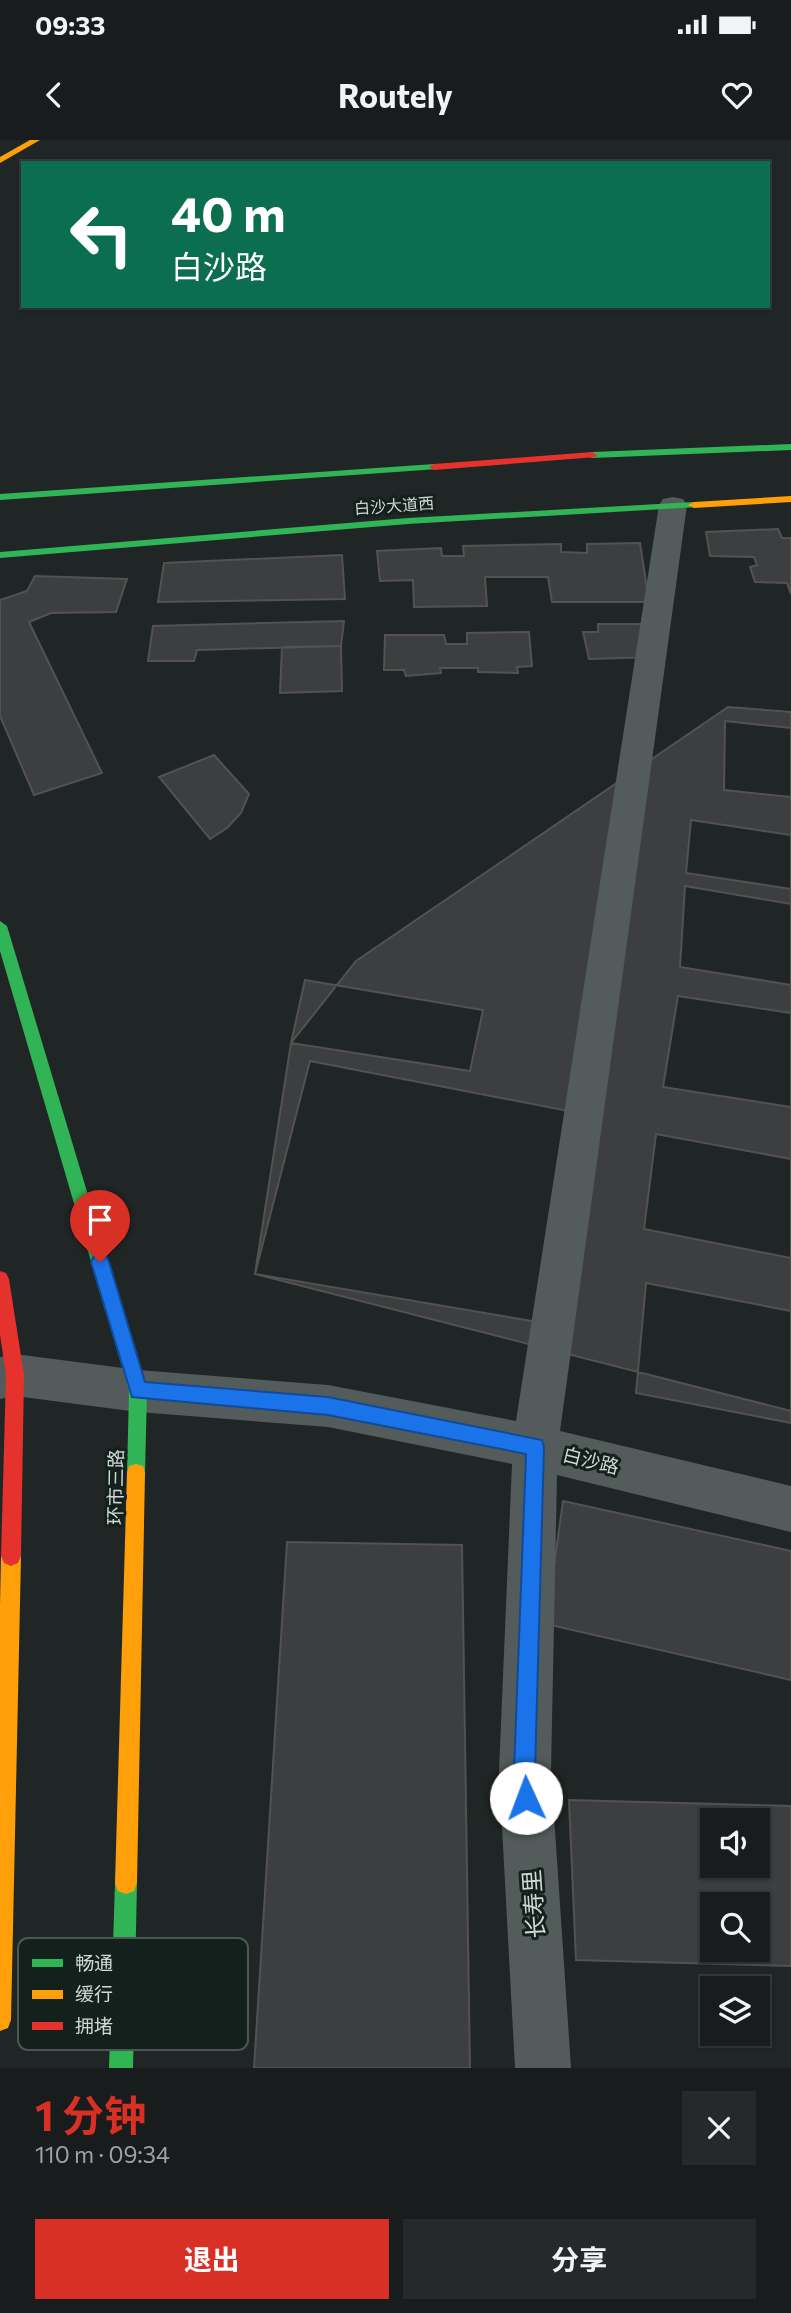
<!DOCTYPE html>
<html lang="zh">
<head>
<meta charset="utf-8">
<style>
  :root { --surface:#181c1c; --page:#252929; --text:#f1f3f6; --muted:#9fa1a3; --line:#363a3b; --accent:#d93025 }
  body { margin:0; font-family:Commissioner,"Noto Sans SC",sans-serif; background:var(--page); color:var(--text); height:100vh; display:flex; flex-direction:column; font-size:26px; white-space:nowrap }
  * { box-sizing:border-box; margin:0 }
  p { font-size:23px; color:var(--muted) }
  .icon { flex:none; width:38px; height:38px; fill:none; stroke:currentColor; stroke-width:2; stroke-linecap:round; stroke-linejoin:round }
  .map { position:relative; height:1928px; overflow:hidden }
  .panel { display:flex; flex-direction:column; background:var(--surface); flex:1 }
  .panel>* { flex:none }
  .hud { position:absolute; left:21px; top:21px; width:749px; height:147px; border-radius:0px; box-shadow:0 2px 5px #0004,0 0 0 2px var(--line); background:#0b6e4f; color:#fff; overflow:hidden }
  .fabs { position:absolute; left:700px; top:1668px; display:grid; gap:14px }
  .fabs a { display:grid; place-items:center; width:70px; height:70px; border-radius:0px; background:var(--surface); box-shadow:0 2px 5px #0004,0 0 0 2px var(--line); font-size:35px }
  .pin { position:absolute; display:grid; place-items:center; width:60px; height:60px; color:#fff; margin:-72px -30px; border-radius:50% 50% 50% 0; rotate:-45deg; box-shadow:0 0 7px #0007 }
  .pin .icon { rotate:45deg }
  .me { position:absolute; width:77px; margin:-38px; rotate:358deg; stroke-linejoin:round; filter:drop-shadow(0 0 5px #0008) }
  .turn { display:flex; align-items:center; gap:24px; height:147px; padding:0 35px; font-size:32px }
  .turn .icon { width:91px; height:91px; stroke-width:2.5 }
  .turn b { display:block; font-size:49px; line-height:60px }
  .round { display:grid; place-items:center; flex:none; width:74px; height:74px; border-radius:0px; background:var(--page) }
  .overview { display:flex; align-items:center; justify-content:space-between; height:119px; padding:0 35px }
  h1 { font-size:42px; font-weight:700; line-height:52px; color:var(--accent) }
  .action { display:flex; gap:14px; margin-top:auto; padding:14px 35px }
  .action a { flex:1; height:80px; border-radius:0px; background:var(--accent); color:#fff; font-size:28px; font-weight:700; line-height:80px; text-align:center }
  .action a+a { background:var(--page); color:var(--text) }
  .status { display:flex; justify-content:space-between; align-items:center; height:49px; padding:0 35px; background:var(--surface); direction:ltr }
  .status svg { height:19px; fill:currentColor }
  header { display:flex; justify-content:space-between; align-items:center; height:91px; padding:0 35px; background:var(--surface); font-size:32px; font-weight:700 }
  .map>svg:first-child { display:block }
  .building { fill:#3d3e3f; stroke:#525253; stroke-width:2; fill-rule:evenodd }
  .lines { fill:none; stroke-linecap:round; stroke-linejoin:round }
  .street { fill:#545c5b; fill-rule:evenodd }
  .fast { fill:#30b455; fill-rule:evenodd }
  .slow { fill:#ff9f0a; fill-rule:evenodd }
  .jam { fill:#e5322d; fill-rule:evenodd }
  .route { fill:#1a73e8; stroke:#114b97; stroke-width:2 }
  .labels { text-anchor:middle; dominant-baseline:central; stroke-width:6; stroke-linejoin:round; paint-order:stroke }
  .far-street-label { font-size:16px; fill:#d0d8d6; stroke:#14201c }
  .street-label { font-size:19px; fill:#d0d8d6; stroke:#14201c }
  .near-street-label { font-size:23px; fill:#d0d8d6; stroke:#14201c }
  .key { fill:#14201c; stroke:#4c5754; stroke-width:2 }
  .key-label { font-size:19px; fill:#d0d8d6 }
</style>
</head>
<body>
<div class="status"><b>09:33</b><svg viewBox="0 0 49 12"><path d="M0 12V9h3v3zM5 12V6h3v6zM10 12V3h3v9zM15 12V0h3v12zM26 1h20v11H26zM47 4h2v5h-2z"/></svg></div>
<header><svg class="icon" aria-label="back" viewBox="0 0 24 24"><path d="M15 5l-7 7 7 7"/></svg>Routely<svg class="icon" aria-label="heart" viewBox="0 0 24 24"><path d="M12 20l-8-8c-3-5 5-10 8-4 3-6 11-1 8 4z"/></svg></header>
<div class="map">
<svg width="791" height="1928" viewBox="0 0 791 1928">
  <rect width="100%" height="100%" fill="#202625"/>
  <path class="building" d="M778 389 782 398H791V454L787 443 755 442 750 427 757 425 754 417 710 416 706 392Z
    M640 403 649 462H552L548 437H485L487 466 414 467 413 440 380 441 377 411 441 408 442 416H464L463 406 561 404V412L587 413V404Z
    M342 415 345 459 158 462 164 423Z
    M35 436 127 439 116 472 51 473 29 482 102 633 34 655 0 576V460L27 451Z
    M344 481 341 506 197 510 194 521H148L153 486Z
    M598 484H649L657 517 589 519 583 492H598Z
    M529 492 532 526 517 527 518 533 478 532V528H440L441 533 406 536 404 530H384L385 495H444L446 504H467V493Z
    M341 506 342 551 280 553 282 507Z
    M728 567 791 572V1271L255 1134 291 903 356 821Z
    M725 581 791 588V657L724 650Z
    M214 615 249 654 241 673 227 688 210 699 159 637Z
    M691 680 791 695V749L686 733Z
    M685 746 791 764V845L680 827Z
    M305 840 483 870 470 931 291 903Z
    M678 856 791 873V967L663 947Z
    M310 921 584 974 555 1185 255 1134Z
    M656 994 791 1019V1118L644 1089Z
    M646 1143 791 1171V1283L636 1253Z
    M563 1361 791 1411V1540L546 1484Z
    M287 1402 462 1405 470 1928H254Z
    M569 1660 791 1666V1826L576 1820ZM712 1680H758V1726H712ZM712 1764H758V1810H712Z"/>
  <g class="lines">
    <path class="street" d="M673 357 683 359 687 365 560 1291 791 1346V1392L557 1335 551 1631 571 1928H515L499 1631 512 1324 328 1287 138 1272 15 1256 0 1259V1217L15 1214 138 1230 328 1245 516 1281 659 365 663 359Z"/>
    <path class="fast" d="M791 304V310L592 318 587 315 592 312Z
      M434 324 439 327 438 329 0 360V354Z
      M694 362 698 363V367L408 384 0 418V412L408 378Z
      M0 781 7 786 147 1251 145 1333 143 1340 136 1342 129 1340 127 1333 129 1251 0 811Z
      M126 1732 134 1735 137 1743 133 1928H109L115 1743 118 1735Z"/>
    <path class="slow" d="M30 0H40L0 23V17Z
      M791 356V362L694 368 688 365 694 362Z
      M136 1324 143 1326 145 1333 137 1743 134 1751 126 1754 118 1751 115 1743 127 1333 129 1326Z
      M11 1406 18 1409 21 1416 11 1880 8 1888 0 1891V1465L1 1416 4 1409Z"/>
    <path class="jam" d="M592 312 597 315 596 317 434 330 429 327 434 324Z
      M0 1131 6 1133 9 1139 24 1235 21 1416 18 1423 11 1426 4 1423 1 1416 6 1235 0 1195Z"/>
  </g>
  <path class="route" d="M100 1114 106 1116 109 1122 145 1242 328 1257 542 1300 544 1307 535 1631 537 1658 534 1666 526 1669 519 1666 516 1658 514 1631 526 1314 328 1275 132 1257 91 1122 94 1116Z"/>
  <g class="labels">
    <g class="far-street-label">
      <text transform="translate(394 365) rotate(-4)">白沙大道西</text>
    </g>
    <g class="street-label">
      <text transform="translate(591 1320) rotate(14)">白沙路</text>
      <text transform="translate(115 1347) rotate(-89)">环市三路</text>
    </g>
    <g class="near-street-label">
      <text transform="translate(533 1764) rotate(-94)">长寿里</text>
    </g>
  </g>
  <rect x="18" y="1798" width="230" height="112" rx="10" class="key"/>
  <rect x="32" y="1819" width="31" height="8" fill="#30b455"/>
  <rect x="32" y="1850" width="31" height="9" fill="#ff9f0a"/>
  <rect x="32" y="1882" width="31" height="8" fill="#e5322d"/>
  <g class="key-label">
    <text x="75" y="1830">畅通</text>
    <text x="75" y="1861">缓行</text>
    <text x="75" y="1893">拥堵</text>
  </g>
</svg>
<div class="fabs">
<a><svg class="icon" aria-label="sound" viewBox="0 0 24 24"><path d="M4 9h4l5-4v14l-5-4H4zM17 9q2 3 0 6"/></svg></a>
<a><svg class="icon" aria-label="search" viewBox="0 0 24 24"><circle cx="10" cy="10" r="6"/><path d="M15 15l6 6"/></svg></a>
<a><svg class="icon" aria-label="layers" viewBox="0 0 24 24"><path d="M12 4l9 5-9 5-9-5zM3 14l9 5 9-5"/></svg></a>
</div>
<div class="pin" style="left:100px;top:1122px;background:#d93025"><svg class="icon" aria-label="arrive" viewBox="0 0 24 24"><path d="M6 21V4h12l-3 4 3 4H6"/></svg></div>
<svg class="me" style="left:526px;top:1658px" viewBox="-20 -20 40 40"><circle r="19" fill="#fff"/><path d="M0-13L10 11 0 6-10 11z" fill="#1a73e8"/></svg>
<div class="hud">
<div class="turn"><svg class="icon" aria-label="left" viewBox="0 0 24 24"><path d="M17 20v-9H6M10 6l-5 5 5 5"/></svg><div><b>40 m</b>白沙路</div></div>
</div>
</div>
<section class="panel">
<div class="overview"><div><h1>1 分钟</h1><p>110 m · 09:34</p></div><a class="round"><svg class="icon" aria-label="close" viewBox="0 0 24 24"><path d="M6 6l12 12M18 6L6 18"/></svg></a></div>
<div class="action"><a>退出</a><a>分享</a></div>
</section>
</body>
</html>
